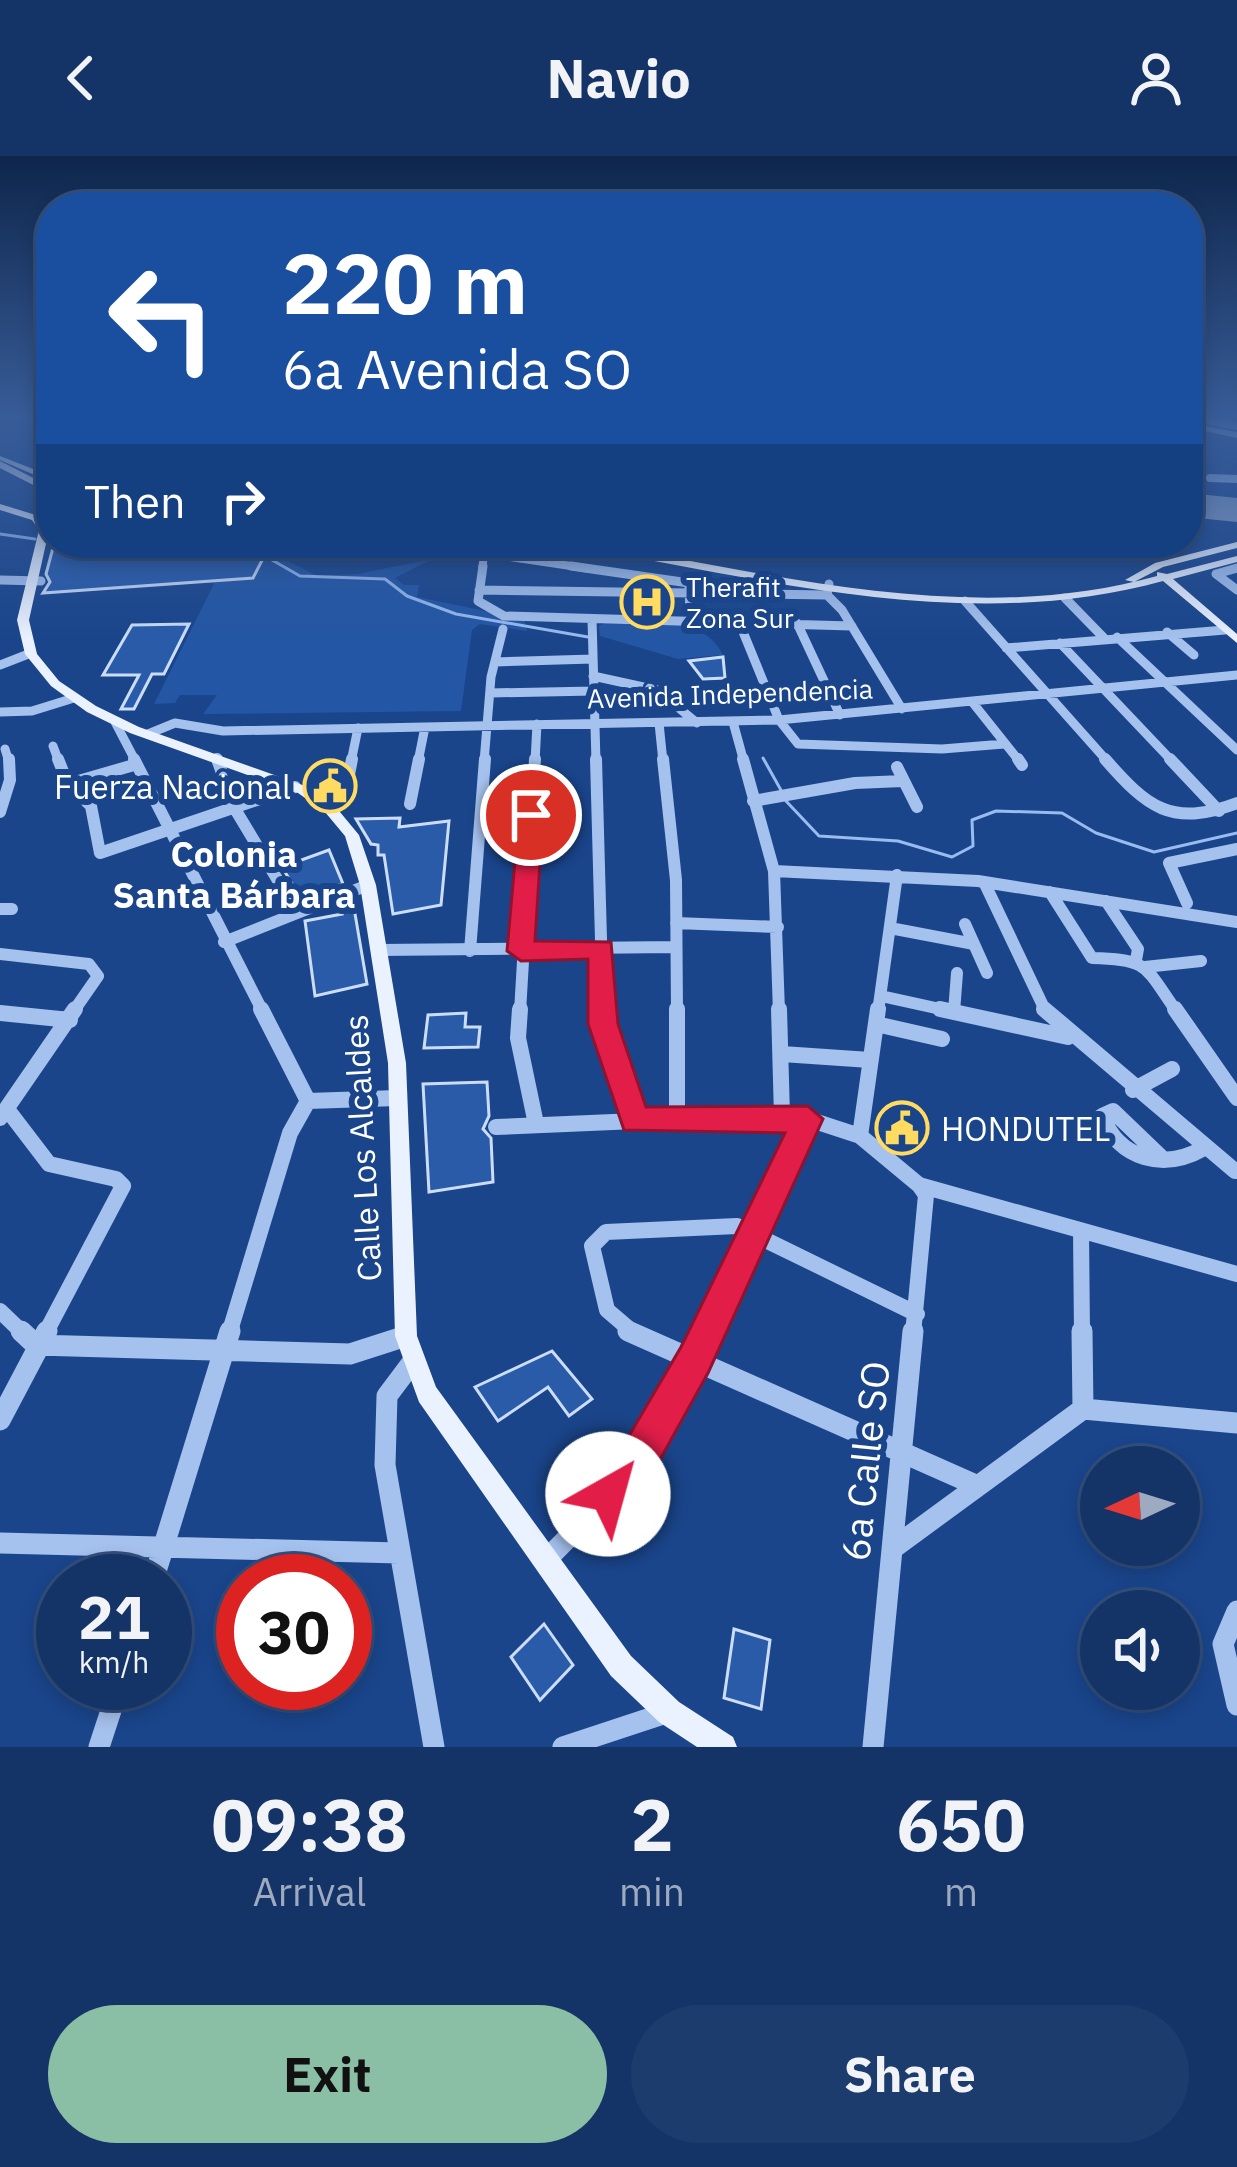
<!DOCTYPE html>
<html lang="en">
<head>
<meta charset="utf-8">
<style>
  :root { --surface:#143468; --page:#1d3c6e; --text:#f1f3f6; --muted:#9daac0; --line:#334f7c; --accent:#8abfa5 }
  body { margin:0; font-family:"IBM Plex Sans",sans-serif; background:var(--page); color:var(--text); height:100vh; display:flex; flex-direction:column; font-size:45px; white-space:nowrap }
  * { box-sizing:border-box; margin:0 }
  p { font-size:39px; color:var(--muted) }
  .icon { flex:none; width:66px; height:66px; fill:none; stroke:currentColor; stroke-width:2; stroke-linecap:round; stroke-linejoin:round }
  .map { position:relative; height:1591px; overflow:hidden }
  .drawer { display:flex; flex-direction:column; background:var(--surface); flex:1 }
  .drawer>* { flex:none }
  .guide { position:absolute; left:36px; top:36px; width:1167px; height:366px; border-radius:48px; box-shadow:0 6px 18px #0003,0 0 0 3px var(--line); background:#1a4fa0; color:#fff; overflow:hidden }
  .needle { width:78px; rotate:266deg }
  .controls { position:absolute; left:1080px; top:1290px; display:grid; gap:24px }
  .controls a { display:grid; place-items:center; width:120px; height:120px; border-radius:50%; background:var(--surface); box-shadow:0 6px 18px #0003,0 0 0 3px var(--line); font-size:60px }
  .speed { position:absolute; left:36px; top:1398px; display:flex; gap:24px; font-size:60px; font-weight:700; text-align:center }
  .speed>* { display:grid; place-content:center; width:156px; height:156px; border-radius:50%; background:var(--surface); box-shadow:0 6px 18px #0003,0 0 0 3px var(--line); line-height:1 }
  .speed small { font-size:30px; font-weight:400 }
  .speed .limit { border:18px solid #d22; background:#fff; color:#111 }
  .pin { position:absolute; display:grid; place-items:center; width:102px; height:102px; color:#fff; margin:-51px; border:6px solid #fff; border-radius:50%; box-shadow:0 3px 12px #0007 }
  .me { position:absolute; width:132px; margin:-66px; rotate:38deg; stroke-linejoin:round; filter:drop-shadow(0 0 9px #0008) }
  .turn { display:flex; align-items:center; gap:42px; height:252px; padding:0 48px; font-size:54px }
  .turn .icon { width:156px; height:156px; stroke-width:2.5 }
  .turn b { display:block; font-size:84px; line-height:102px }
  .then { display:flex; align-items:center; height:114px; padding:0 48px; background:#0003; gap:24px; font-size:45px }
  .eta { display:flex; justify-content:space-evenly; align-items:center; height:204px; text-align:center }
  .eta b { font-size:72px; font-weight:700; line-height:84px }
  .primary-button { display:flex; gap:24px; margin-top:auto; padding:24px 48px }
  .primary-button a { flex:1; height:138px; border-radius:72px; background:var(--accent); color:#111; font-size:48px; font-weight:700; line-height:138px; text-align:center }
  .primary-button a+a { background:var(--page); color:var(--text) }
  header { display:flex; justify-content:space-between; align-items:center; height:156px; padding:0 48px; background:var(--surface); font-size:54px; font-weight:700 }
  .map>svg:first-child { display:block }
  .green { fill:#2356a4 }
  .lines { fill:none; stroke-linecap:round; stroke-linejoin:round }
  .stream { stroke:#98bbf0; stroke-width:3 }
  .taxiway { fill:#8ca2c5; fill-rule:evenodd }
  .runway { fill:#8ca2c5; fill-rule:evenodd }
  .building { fill:#295ba9; stroke:#cbddfa; stroke-width:3 }
  .minor-far4 { stroke:#a5c1ed; stroke-width:8 }
  .minor-far3 { stroke:#a5c1ed; stroke-width:9 }
  .minor-far2 { stroke:#a5c1ed; stroke-width:12 }
  .minor-far1 { stroke:#a5c1ed; stroke-width:16 }
  .minor { stroke:#a5c1ed; stroke-width:21 }
  .major { fill:#ebf2ff; fill-rule:evenodd }
  .route { fill:#e11d48; stroke:#92132f; stroke-width:3 }
  .labels { text-anchor:middle; dominant-baseline:central; stroke-width:12; stroke-linejoin:round; paint-order:stroke }
  .far-poi-label { font-size:27px; fill:#fff; stroke:#1a458b; text-anchor:start }
  .far-street-label { font-size:27px; fill:#fff; stroke:#1a458b }
  .poi-label { font-size:33px; fill:#fff; stroke:#1a458b; text-anchor:end }
  .street-label { font-size:33px; fill:#fff; stroke:#1a458b }
  .neighbourhood-label { font-size:36px; font-weight:bold; fill:#fff; stroke:#1a458b }
  .near-street-label { font-size:39px; fill:#fff; stroke:#1a458b }
</style>
</head>
<body>
<header><svg class="icon" aria-label="back" viewBox="0 0 24 24"><path d="M15 5l-7 7 7 7"/></svg>Navio<svg class="icon" aria-label="person" viewBox="0 0 24 24"><circle cx="12" cy="8" r="4"/><path d="M4 21q1-7 8-7t8 7"/></svg></header>
<div class="map">
<svg width="1237" height="1591" viewBox="0 0 1237 1591">
  <rect width="100%" height="100%" fill="#1a458b"/>
  <path class="green" d="M267 394 317 420 358 418 432 403 395 422 404 429H419L417 441 524 463 527 475 480 468 472 474 461 555 203 558 217 539H180L175 547 154 548 217 422H253Z
    M606 466C645 468 704 458 723 499L678 503 600 480 599 470Z"/>
  <g class="lines">
    <path class="stream" d="M0 378 35 383
      M54 387 82 393
      M104 397 111 394 109 387
      M265 400 300 420 385 423 407 440 456 458 588 481
      M763 602 782 636
      M786 645 819 680 898 685 952 701 973 690 972 664 996 655 1062 657 1096 677 1154 696 1237 677"/>
    <path class="taxiway" d="M37 261H51V266L39 264Z
      M1237 342V352L1205 356 1197 351Z"/>
    <path class="runway" d="M1188 337 1237 342V366L1188 361Z"/>
  </g>
  <path class="building" d="M115 387H271L253 422 43 437 50 426 46 418 54 388 121 400Z
    M189 468 164 518H152L134 553H121L139 519H103L132 469Z
    M723 501 725 522 703 523 689 505Z
    M400 662 399 671 449 665 441 749 393 758 384 699H378V689L371 688 356 663Z
    M329 694 343 728 302 744 282 711Z
    M353 746 367 828 315 840 305 765 342 758 340 751Z
    M466 857 465 871H480L478 891 424 892 428 859Z
    M487 926 489 960 483 973 491 982 493 1026 429 1036 423 928Z
    M552 1195 592 1243 569 1260 548 1231 498 1265 475 1231Z
    M544 1468 573 1509 540 1544 511 1501Z
    M734 1473 770 1484 761 1553 724 1542Z"/>
  <g class="lines">
    <path class="minor-far4" d="M1209 264 1237 270
      M1210 322 1237 323
      M94 387 100 389
      M484 397 591 413
      M482 413 486 387"/>
    <path class="minor-far3" d="M483 410 478 445 504 460 852 470
      M571 410 689 427 690 465
      M1216 418 1237 434
      M1216 418 1237 412
      M0 424 41 425
      M829 428 827 439 842 454 902 553
      M479 434 827 439
      M1065 442 1104 482
      M965 445 1108 606
      M592 463 596 606
      M739 466 779 564 798 588 942 593 1004 588
      M797 467 840 559
      M1167 476 1194 499
      M1117 481 1237 594
      M1060 487 1173 606
      M1006 492 1225 474
      M495 506 593 503
      M0 509 31 497
      M593 520 657 534 697 567
      M490 537 594 535
      M973 547 1020 606
      M0 556 32 555 74 542
      M115 566 136 606
      M733 566 744 606
      M659 567 663 606
      M148 578 175 567 223 575 779 564 1237 519
      M53 590 59 606
      M5 593 9 606
      M217 602 219 606
      M351 606 358 572
      M418 606 425 571
      M484 606 491 521 503 473
      M535 606 537 568"/>
    <path class="minor-far2" d="M58 603 68 628 91 650 100 697 295 631
      M134 603 263 856
      M217 603 235 653 297 756
      M596 603 603 856
      M663 603 676 724 677 856
      M743 603 774 715 779 856
      M1018 603 1022 609
      M1105 603C1147 651 1171 672 1237 647
      M1170 603 1219 655
      M897 611 917 651
      M348 624 352 603
      M68 628 134 609
      M753 645 855 627 903 625
      M410 648 419 603
      M0 656 10 624 9 603
      M774 715 978 725 1237 766
      M984 726 1046 856
      M1050 736 1092 802C1150 803 1145 811 1177 856
      M1106 745 1138 793 1136 804
      M1187 747 1169 707 1237 693
      M0 753H12
      M676 767 778 771
      M965 768 987 817
      M890 772 974 788
      M224 786 368 729
      M379 794 673 791
      M470 795 485 603
      M0 798 89 808 98 820 73 856
      M1145 811 1201 805
      M881 840 954 856
      M520 856 535 603
      M878 856 897 719
      M954 856 957 817"/>
    <path class="minor-far1" d="M261 853 308 945
      M520 853 518 882 536 968
      M603 853 635 965
      M677 853V963
      M779 853 782 960
      M940 853 1068 881
      M1044 853 1235 1015
      M1175 853 1237 942
      M0 857 70 864
      M876 868 942 883
      M782 898 870 904
      M1133 934 1172 913
      M308 945 397 942
      M7 953 49 1008 116 1023 123 1030 45 1178
      M0 962 75 853
      M496 971 753 960 808 963 860 980 919 1029 1237 1118
      M860 980 878 853
      M1162 1002 1113 955 1102 960C1119 1004 1164 1015 1204 992
      M1081 1075 1082 1178
      M0 1155 24 1178
      M229 1178 290 977 308 945
      M635 1178 607 1154 592 1090 606 1076 737 1070 917 1158
      M706 1178 808 963
      M913 1178 926 1039 919 1029"/>
    <path class="minor" d="M21 1175 36 1189 350 1198 406 1180
      M628 1175 978 1330
      M1082 1175 1083 1253
      M414 1204 387 1240 385 1309 434 1591
      M0 1264 47 1175
      M0 1387 399 1397
      M892 1393 1083 1253 1237 1267
      M545 1405 627 1322 708 1175
      M153 1425 230 1175
      M1237 1455 1223 1488 1237 1549
      M99 1591 120 1527
      M563 1591 669 1556
      M873 1591 913 1175"/>
    <path class="major" d="M1188 267 1237 276V282L1188 271Z
      M0 300 51 320V326L0 304Z
      M0 305 51 331V338L0 312Z
      M0 348 39 360 49 374 29 464 37 498 59 525 96 550 139 571 308 631 335 650 359 679 376 729 406 907 417 1180 436 1231 631 1500 679 1546 733 1581 737 1591H697L659 1566 611 1520 419 1246 395 1180 388 907 360 729 345 680 325 656 298 637 130 577 87 556 51 530 25 498 17 464 39 374 32 364 0 354Z
      M1237 386V392L1163 411 1134 426 1125 424 1155 407Z
      M567 387H590C776 418 971 472 1157 420V416L1167 418 1237 400V406L1173 423 1237 478V487L1163 425C968 479 766 423 572 390Z"/>
  </g>
  <linearGradient id="sky" x2="0" y2="1"><stop stop-color="#0e264c"/><stop offset="0.54" stop-color="#385c98"/><stop offset="1" stop-color="#385c98" stop-opacity="0"/></linearGradient>
  <rect width="1237" height="484" fill="url(#sky)"/>
  <path class="route" d="M531 651 543 659 535 785 611 786 618 868 646 951 808 950 823 963 708 1217 642 1336 608 1359 593 1353 587 1338 593 1324 613 1307 681 1191 785 977 624 974 588 868V803L521 805 507 795 519 659Z"/>
  <defs>
    <g id="hospital-ring" transform="scale(2.7)"><circle r="9.5" fill="#1a458b" stroke="#ffdb61" stroke-width="1.5"/><path d="M-5-5h3v3.5h4V-5h3V5h-3V1.5h-4V5h-3Z" fill="#ffdb61"/></g>
    <g id="civic-ring" transform="scale(2.7)"><circle r="9.5" fill="#1a458b" stroke="#ffdb61" stroke-width="1.5"/><path d="M-.6-6.5H3V-4.5H.6V-3L4-1V1h2V6H-6V1h2V-1L-.6-3ZM-1.2 2.5V6h2.4V2.5Z" fill="#ffdb61"/></g>
  </defs>
  <g fill-rule="evenodd">
    <use href="#hospital-ring" x="647" y="446"/>
    <use href="#civic-ring" x="330" y="630"/>
    <use href="#civic-ring" x="902" y="972"/>
  </g>
  <g class="labels">
    <g class="far-poi-label">
      <text x="686" y="430">Therafit<tspan x="686" dy="31">Zona Sur</tspan></text>
    </g>
    <g class="far-street-label">
      <text transform="translate(730 537) rotate(-2)">Avenida Independencia</text>
    </g>
    <g class="poi-label">
      <text x="291" y="630">Fuerza Nacional</text>
      <text x="941" y="972" text-anchor="start">HONDUTEL</text>
    </g>
    <g class="street-label">
      <text transform="translate(362 992) rotate(-93)">Calle Los Alcaldes</text>
    </g>
    <g class="neighbourhood-label">
      <text x="234" y="697">Colonia<tspan x="234" dy="41">Santa Bárbara</tspan></text>
    </g>
    <g class="near-street-label">
      <text transform="translate(865 1305) rotate(-84)">6a Calle SO</text>
    </g>
  </g>
</svg>
<div class="controls">
<a><svg class="needle" viewBox="-14 -14 28 28"><path d="M0-13l5 13h-10z" fill="#e53935"/><path d="M0 13l5-13h-10z" fill="#9daac0"/></svg></a>
<a><svg class="icon" aria-label="sound" viewBox="0 0 24 24"><path d="M4 9h4l5-4v14l-5-4H4zM17 9q2 3 0 6"/></svg></a>
</div>
<div class="speed"><div>21<small>km/h</small></div><div class="limit">30</div></div>
<div class="pin" style="left:531px;top:659px;background:#d93025"><svg class="icon" aria-label="arrive" viewBox="0 0 24 24"><path d="M6 21V4h12l-3 4 3 4H6"/></svg></div>
<svg class="me" style="left:608px;top:1338px" viewBox="-20 -20 40 40"><circle r="19" fill="#fff"/><path d="M0-13L10 11 0 6-10 11z" fill="#e11d48"/></svg>
<div class="guide">
<div class="turn"><svg class="icon" aria-label="left" viewBox="0 0 24 24"><path d="M17 20v-9H6M10 6l-5 5 5 5"/></svg><div><b>220 m</b>6a Avenida SO</div></div>
<div class="then">Then<svg class="icon" aria-label="right" viewBox="0 0 24 24"><path d="M7 20v-9h11M14 6l5 5-5 5"/></svg></div>
</div>
</div>
<section class="drawer">
<div class="eta">
<div><b>09:38</b><p>Arrival</p></div>
<div><b>2</b><p>min</p></div>
<div><b>650</b><p>m</p></div>
</div>
<div class="primary-button"><a>Exit</a><a>Share</a></div>
</section>
</body>
</html>
